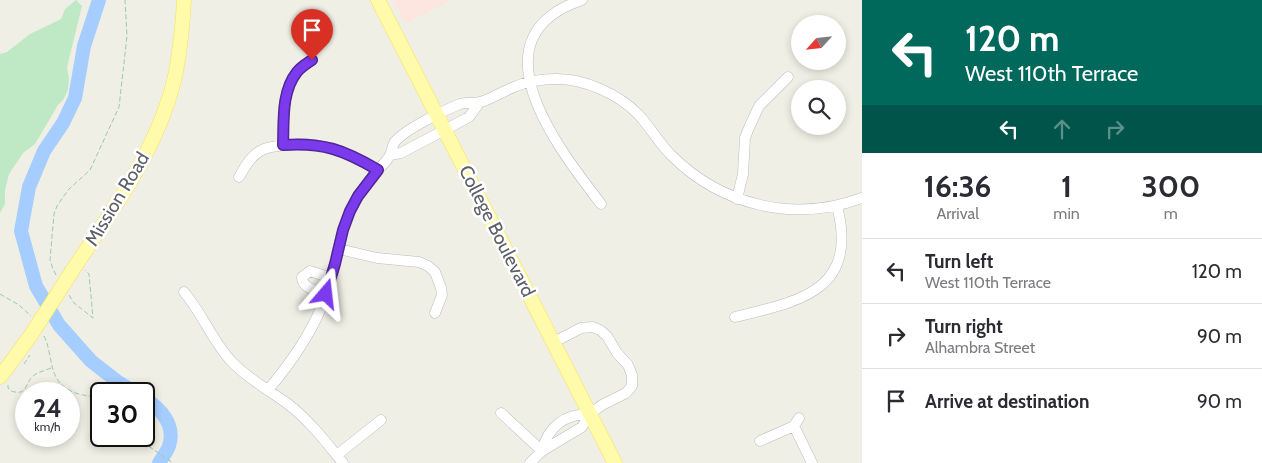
<!DOCTYPE html>
<html lang="en">
<head>
<meta charset="utf-8">
<style>
  :root { --surface:#fff; --page:#f7f7f7; --text:#2b2b33; --muted:#7c7c81; --line:#e1e1e2 }
  body { margin:0; font-family:Cabin,sans-serif; background:var(--page); color:var(--text); height:100vh; display:flex; flex-direction:column; font-size:19px; white-space:nowrap }
  * { box-sizing:border-box; margin:0 }
  p { font-size:16px; color:var(--muted) }
  .icon { flex:none; width:28px; height:28px; fill:none; stroke:currentColor; stroke-width:2; stroke-linecap:round; stroke-linejoin:round }
  .map { position:relative; flex:1; overflow:hidden }
  .side { display:flex; flex-direction:column; background:var(--surface); width:400px }
  .side>* { flex:none }
  .hud { background:#00695c; color:#fff; overflow:hidden }
  .needle { width:32px; rotate:243deg }
  .buttons { position:absolute; left:791px; top:15px; display:grid; gap:10px }
  .buttons a { display:grid; place-items:center; width:55px; height:55px; border-radius:50%; background:var(--surface); box-shadow:0 2px 8px #0003; font-size:25px }
  .speed { position:absolute; left:15px; top:382px; display:flex; gap:10px; font-size:25px; font-weight:700; text-align:center }
  .speed>* { display:grid; place-content:center; width:65px; height:65px; border-radius:50%; background:var(--surface); box-shadow:0 2px 8px #0003; line-height:1 }
  .speed small { font-size:12px; font-weight:400 }
  .speed .limit { border:2px solid #111; border-radius:8px; background:#fff; color:#111 }
  .pin { position:absolute; display:grid; place-items:center; width:42px; height:42px; color:#fff; margin:-51px -21px; border-radius:50% 50% 50% 0; rotate:-45deg; box-shadow:0 0 5px #0007 }
  .pin .icon { rotate:45deg }
  .me { position:absolute; width:55px; margin:-28px; rotate:17deg; stroke-linejoin:round; filter:drop-shadow(0 0 4px #0008) }
  .turn { display:flex; align-items:center; gap:18px; height:105px; padding:0 20px; font-size:22px }
  .turn .icon { width:65px; height:65px; stroke-width:2.5 }
  .turn b { display:block; font-size:35px; line-height:42px }
  .lanes { display:flex; align-items:center; height:48px; padding:0 20px; background:#0003; justify-content:center; gap:25px; direction:ltr }
  .lanes .off { opacity:.35 }
  .eta { display:flex; justify-content:space-evenly; align-items:center; height:85px; text-align:center }
  .eta b { font-size:30px; font-weight:700; line-height:35px }
  ul { padding:0; list-style:none }
  li { display:flex; align-items:center; gap:15px; height:65px; padding:0 20px; border-top:1px solid var(--line) }
  li div { flex:1 }
  li b { display:block; font-size:19px }
  li em { font-style:normal }
  main { display:flex; flex:1; min-height:0 }
  .map>svg:first-child { display:block }
  .medical { fill:#fde6e0 }
  .green { fill:#bfe9c4 }
  .lines { fill:none; stroke-linecap:round; stroke-linejoin:round }
  .river { stroke:#a5cdff; stroke-width:14 }
  .minor-casing { stroke:#b9bcc1; stroke-width:11 }
  .major-casing { stroke:#fbe052; stroke-width:15 }
  .path { stroke:#97cbad; stroke-width:1; stroke-dasharray:5 2.5; stroke-linecap:butt }
  .minor { stroke:#fff; stroke-width:10 }
  .major { stroke:#fffbaa; stroke-width:14 }
  .major-bridge-casing { stroke:#fbe052; stroke-width:15; stroke-linecap:butt }
  .major-bridge { stroke:#fffbaa; stroke-width:14 }
  .route-casing { stroke:#51269a; stroke-width:12 }
  .route { stroke:#7c3aed; stroke-width:9 }
  .labels { text-anchor:middle; dominant-baseline:central; stroke-width:5; stroke-linejoin:round; paint-order:stroke }
  .street-label { font-size:19px; fill:#5c6066; stroke:#fff }
</style>
</head>
<body>
<main>
<div class="map">
<svg width="862" height="463" viewBox="0 0 862 463">
  <rect width="100%" height="100%" fill="#f0efe5"/>
  <path class="medical" d="M393 0H451L405 23Z"/>
  <path class="green" d="M76 0 82 6 67 67 69 79 68 90 63 100 58 105 35 144 23 153 9 174 5 190V204L0 213V54L7 52 30 34 61 19 65 9Z"/>
  <g class="lines">
    <path class="river" d="M99 0 84 46 75 98 63 123 44 151 29 187 21 231 36 286 59 325 91 361 118 382 137 394
      M144 398C160 408 176 424 169 446 167 452 162 458 159 463"/>
    <g class="minor-casing">
      <path id="minor" d="M582 0C471 37 558 148 601 204
        M283 145C284 122 281 92 297 72 301 67 306 64 312 60
        M390 155 401 153 469 117 480 102
        M239 177C245 167 250 157 260 151 268 146 278 146 287 145 322 141 347 152 377 170
        M737 199 743 174 745 138 748 130 759 106 788 77
        M339 249 377 258 419 262 428 266 435 272 441 288 442 295 435 313
        M184 292C203 314 212 341 232 362 248 379 269 390 288 404 309 420 326 442 343 463
        M326 294C317 290 302 289 302 277L310 271 331 278
        M735 317C800 301 859 291 837 206
        M268 390C289 365 308 339 321 308 332 283 335 256 343 230 349 209 361 191 374 174 379 168 387 162 390 155 392 152 392 147 394 143 403 130 445 110 460 104 467 102 474 104 480 102 492 99 503 91 514 87 527 81 542 79 557 79 585 79 618 94 638 114 650 127 659 143 671 155 722 206 795 223 862 198
        M501 413 542 451
        M799 418 794 426 812 463
        M760 441 794 426
        M542 451C548 426 565 414 590 414
        M337 455 381 420
        M530 463 542 451 582 427 590 414 602 405 626 393 632 386V375L628 365 617 353 607 336 600 330 593 327 581 328 554 342"/>
    </g>
    <g class="major-casing">
      <path id="major" d="M378 0 615 463
        M72 271C113 209 160 147 176 72 180 48 183 24 184 0
        M0 377 31 335"/>
    </g>
    <path class="path" d="M56 275 53 269 50 260 54 214 57 206 68 190 90 170 119 107 127 36 125 0
      M0 294 19 305 31 316
      M69 295 74 303 93 318 89 274 85 270
      M44 336C54 356 47 380 71 391 80 396 91 395 101 400
      M24 364 30 355
      M8 385V388L11 391C27 396 24 386 32 377 37 372 44 371 51 368
      M138 436 147 445 173 463"/>
    <use href="#minor" class="minor"/>
    <use href="#major" class="major"/>
    <g class="major-bridge-casing">
      <path id="major-bridge" d="M31 335 72 271"/>
    </g>
    <use href="#major-bridge" class="major-bridge"/>
  </g>
  <g class="lines">
    <g class="route-casing">
      <path id="route" d="M312 60C306 64 301 67 297 72 281 92 284 122 283 145 323 142 344 150 378 170L358 196 350 211 343 230 335 264 326 294"/>
    </g>
    <use href="#route" class="route"/>
  </g>
  <g class="labels">
    <g class="street-label">
      <text transform="translate(117 199) rotate(-59)">Mission Road</text>
      <text transform="translate(497 231) rotate(63)">College Boulevard</text>
    </g>
  </g>
</svg>
<div class="buttons">
<a><svg class="needle" viewBox="-14 -14 28 28"><path d="M0-13l5 13h-10z" fill="#e53935"/><path d="M0 13l5-13h-10z" fill="#7c7c81"/></svg></a>
<a><svg class="icon" aria-label="search" viewBox="0 0 24 24"><circle cx="10" cy="10" r="6"/><path d="M15 15l6 6"/></svg></a>
</div>
<div class="speed"><div>24<small>km/h</small></div><div class="limit">30</div></div>
<div class="pin" style="left:312px;top:60px;background:#d93025"><svg class="icon" aria-label="arrive" viewBox="0 0 24 24"><path d="M6 21V4h12l-3 4 3 4H6"/></svg></div>
<svg class="me" style="left:326px;top:294px" viewBox="-20 -20 40 40"><path d="M0-17L14 15 0 8-14 15z" fill="#7c3aed" stroke="#fff" stroke-width="4"/></svg>
</div>
<section class="side">
<div class="hud">
<div class="turn"><svg class="icon" aria-label="left" viewBox="0 0 24 24"><path d="M17 20v-9H6M10 6l-5 5 5 5"/></svg><div><b>120 m</b>West 110th Terrace</div></div>
<div class="lanes"><svg class="icon" aria-label="left" viewBox="0 0 24 24"><path d="M17 20v-9H6M10 6l-5 5 5 5"/></svg><svg class="icon off" aria-label="ahead" viewBox="0 0 24 24"><path d="M12 20V5M6 11l6-6 6 6"/></svg><svg class="icon off" aria-label="right" viewBox="0 0 24 24"><path d="M7 20v-9h11M14 6l5 5-5 5"/></svg></div>
</div>
<div class="eta">
<div><b>16:36</b><p>Arrival</p></div>
<div><b>1</b><p>min</p></div>
<div><b>300</b><p>m</p></div>
</div>
<ul>
<li><svg class="icon" aria-label="left" viewBox="0 0 24 24"><path d="M17 20v-9H6M10 6l-5 5 5 5"/></svg><div><b>Turn left</b><p>West 110th Terrace</p></div><em>120 m</em></li>
<li><svg class="icon" aria-label="right" viewBox="0 0 24 24"><path d="M7 20v-9h11M14 6l5 5-5 5"/></svg><div><b>Turn right</b><p>Alhambra Street</p></div><em>90 m</em></li>
<li><svg class="icon" aria-label="arrive" viewBox="0 0 24 24"><path d="M6 21V4h12l-3 4 3 4H6"/></svg><div><b>Arrive at destination</b></div><em>90 m</em></li>
</ul>
</section>
</main>
</body>
</html>
